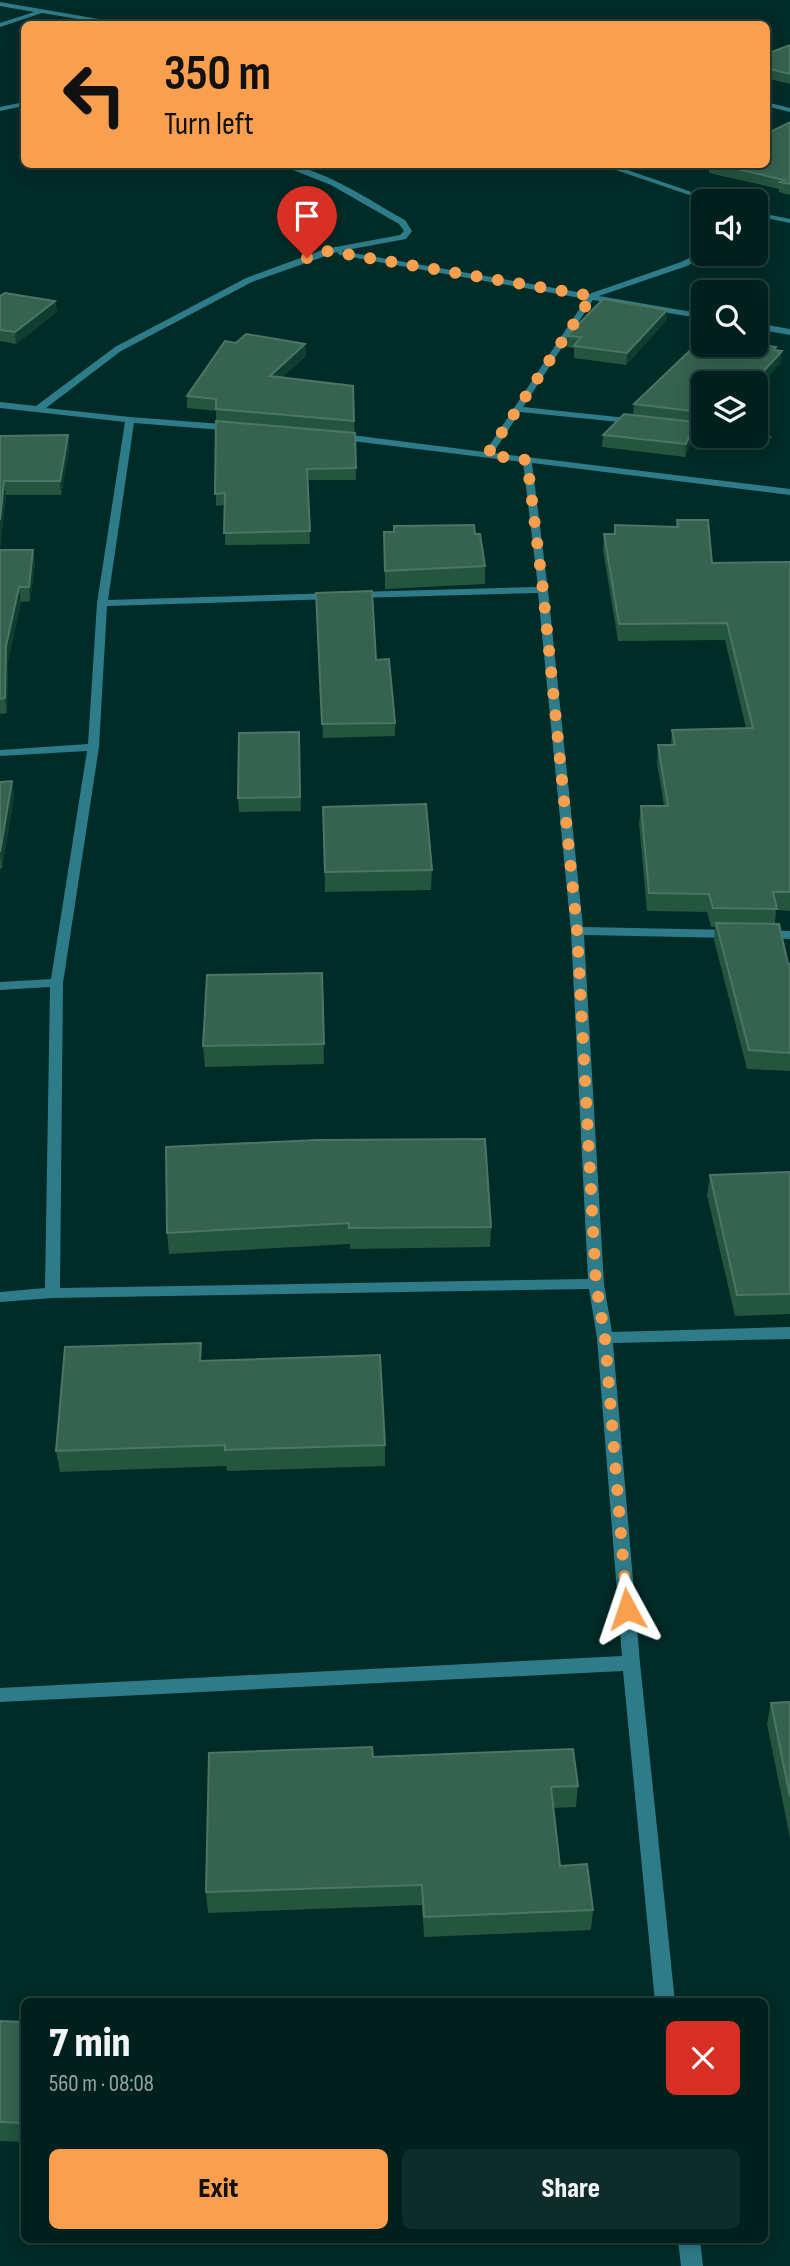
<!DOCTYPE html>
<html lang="en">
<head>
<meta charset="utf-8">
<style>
  :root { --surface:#00201d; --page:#0e2d2a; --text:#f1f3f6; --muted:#95a3a4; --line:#223e3b; --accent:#f99f4d }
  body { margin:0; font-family:"Sofia Sans Condensed",sans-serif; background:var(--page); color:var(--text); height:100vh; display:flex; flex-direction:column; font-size:26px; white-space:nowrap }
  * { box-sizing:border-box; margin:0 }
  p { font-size:23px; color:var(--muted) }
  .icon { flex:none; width:38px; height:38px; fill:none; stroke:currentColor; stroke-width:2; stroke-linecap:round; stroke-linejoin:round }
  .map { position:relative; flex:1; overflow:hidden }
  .drawer { position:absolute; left:21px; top:1998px; width:747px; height:245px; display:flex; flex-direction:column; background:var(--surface); border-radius:10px; box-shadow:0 4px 18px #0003,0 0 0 2px var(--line) }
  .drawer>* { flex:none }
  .top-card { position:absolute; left:21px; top:21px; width:749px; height:147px; border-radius:10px; box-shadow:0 4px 18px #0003,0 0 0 2px var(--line); background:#f99f4d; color:#111; overflow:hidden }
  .fabs { position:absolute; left:691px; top:189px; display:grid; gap:14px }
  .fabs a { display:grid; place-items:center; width:77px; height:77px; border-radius:10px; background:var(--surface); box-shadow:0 4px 18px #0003,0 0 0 2px var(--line); font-size:35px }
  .pin { position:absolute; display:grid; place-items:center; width:60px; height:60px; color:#fff; margin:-72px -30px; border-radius:50% 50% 50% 0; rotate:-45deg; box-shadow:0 0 7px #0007 }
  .pin .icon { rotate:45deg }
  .me { position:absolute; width:77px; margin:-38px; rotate:355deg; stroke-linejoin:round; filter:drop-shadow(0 0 5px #0008) }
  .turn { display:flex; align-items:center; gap:24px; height:147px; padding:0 28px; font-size:32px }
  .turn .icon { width:91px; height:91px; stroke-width:2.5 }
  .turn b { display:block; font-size:49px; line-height:60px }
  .round { display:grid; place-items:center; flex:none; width:74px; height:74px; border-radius:10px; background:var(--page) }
  .summary { display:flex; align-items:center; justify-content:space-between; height:119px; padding:0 28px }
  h1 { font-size:42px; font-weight:800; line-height:52px }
  .cta { display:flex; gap:14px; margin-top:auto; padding:14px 28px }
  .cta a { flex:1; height:80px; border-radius:10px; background:var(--accent); color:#111; font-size:28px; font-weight:800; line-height:80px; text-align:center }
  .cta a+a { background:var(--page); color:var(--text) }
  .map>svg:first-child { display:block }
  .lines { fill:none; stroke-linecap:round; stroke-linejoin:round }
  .street { fill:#2e7c8a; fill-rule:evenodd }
  .wall { fill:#23553f }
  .shaded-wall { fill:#0e3e2f }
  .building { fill:#356350; stroke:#4b7665; stroke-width:2 }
  .route { stroke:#f99f4d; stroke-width:12; stroke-dasharray:0 21.6 }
</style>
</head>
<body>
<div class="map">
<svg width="790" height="2266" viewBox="0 0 790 2266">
  <rect width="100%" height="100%" fill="#002b27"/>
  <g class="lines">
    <path class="street" d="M0 2 116 22 119 24H108L42 13 0 27V23L34 12 0 6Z
      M24 102V106L0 111V107Z
      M766 102 790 108V112L766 106Z
      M278 164C318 164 370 201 405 220L412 231 406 239 341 251 589 294 681 262 704 251V254L707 255 687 266 599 296 704 314V319L593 300 523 407 636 419 639 420V424L520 412 493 453 790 489V495L532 463 548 590 583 927 733 930 739 934 733 938 584 935 604 1284 612 1332 790 1327V1339L613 1343 640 1663 675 2002H655L623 1671 0 1702V1688L622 1656 597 1338 589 1289 52 1298 0 1302V1292L45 1288 50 987 0 990V982L51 979 87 751 0 756V750L88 744 97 603 125 422 0 408V402L36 406 115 347 246 278 325 249 400 235 404 231 399 224 331 185ZM337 252 340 255 586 299 485 452 336 433 331 436 336 439 523 462 538 587 356 592 351 595 356 598 538 593 571 931 588 1279 60 1288 63 983 99 747 107 606 335 599 340 596 335 593 108 600 134 423 235 431 240 428 235 425 130 417 46 408 121 351 252 282Z
      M598 164H610L718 201H707Z
      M756 212 790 219V223L756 216Z
      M756 323 790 329V335L756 329Z
      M677 424 704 427V433L674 429V425Z
      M756 433 772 437 767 440 749 436H756Z
      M764 930 790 931V939L760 937 758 934 760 931Z
      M678 2240H700L703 2266H681Z"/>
  </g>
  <path class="wall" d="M790 45V84L766 78V54Z
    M790 122V195L779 192V189L709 173V164H766Z
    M0 296 55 301 57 312 16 344 0 341Z
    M667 310 666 321 626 365 574 358V348L567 347V336Z
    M236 343 305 344 306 356 282 377 353 386 356 480H308L310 544 225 545V505L216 506V411L187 408V396Z
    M775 350 781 363 704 383V413L699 424 695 423 694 435 685 457 602 447 603 435 633 415 634 404Z
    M68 435 69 449 61 495H6L0 549V436Z
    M677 520 712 563 790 562V911L776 910 775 924 788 964H790V1071L747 1069 714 940 715 927H711L707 912 647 911 639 824 641 806H664L657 763 658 745H671L672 730 746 728 725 640 618 641 603 550 604 534H614L615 525 676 527Z
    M394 526 475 534 485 566V584L385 589 384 532H394Z
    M0 550H33L35 564 30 601 21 602 8 661 7 713 0 714Z
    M316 593 376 660 395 723V736L323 738Z
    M299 732 301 811 239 812 238 798Z
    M12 781 14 797 2 868 0 869V782Z
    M323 807 432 870 431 890 325 892Z
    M322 973 324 1064 205 1067 203 1046Z
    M166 1147 491 1227 490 1247 350 1249V1244L169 1254 167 1233Z
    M790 1172V1314L735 1316 707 1195 710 1175Z
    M202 1361 385 1445V1466L227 1471 226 1466 60 1472 56 1451Z
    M790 1702V1838L767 1724 771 1703Z
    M373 1757 578 1786 576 1807 553 1808 560 1866 593 1910 591 1930 424 1937 422 1905 208 1913 206 1892Z
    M0 2021 24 2022V2142L0 2141Z"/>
  <path class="shaded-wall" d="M55 301 57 312 16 344 15 332Z
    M667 310 666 321 626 365 627 353Z
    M305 344 306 356 270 388V376Z
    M782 351 781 363 756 391V383H753Z
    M704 403V413L699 424 700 412Z
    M695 422 694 435 685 457 686 444Z
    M68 435 69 449 61 495 60 481Z
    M4 481 6 495 0 549V520Z
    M33 550 35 564 30 601 29 587Z
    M19 587 21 602 8 661 7 713 5 698 6 646Z
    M12 781 14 797 2 868 0 852Z"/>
  <path class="building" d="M790 45V74L766 68V54Z
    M790 122V184L780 182 784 180 717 164H766V134Z
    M5 293 55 301 15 332 0 330V296Z
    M603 299 667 310 627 353 574 346 581 337 567 336Z
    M246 334 305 344 270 376 353 386 354 421 216 409V399L187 396 225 341 236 343Z
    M701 340H704V345H756V344L776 347 774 350 782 351 753 383H704V403L700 412 634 404Z
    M624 414 695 422 686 444 603 435Z
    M216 421 355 433 356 468 307 469 310 531 224 533 225 493 215 494Z
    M68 435 60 481H4L0 520V436Z
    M677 520H708L712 563 790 562V892H773L777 909 713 908 709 894 649 893 641 806H668L658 745H675L672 730 753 728 727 623 619 624 604 534H615V525L678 527Z
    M474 525 475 534H480L485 566 385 571 384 532H394V526Z
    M0 550H33L29 587H19L6 646 5 698 0 699Z
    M372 591 376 660 389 659 395 723 322 724 316 593Z
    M299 732 300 797 238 798 239 733Z
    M12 781 0 852V782Z
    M426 804 432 870 325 872 323 807Z
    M716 923 779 924 788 964H790V1053L749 1050Z
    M322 973 324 1044 203 1046 207 975Z
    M485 1139 491 1227 349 1228V1223L167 1233 166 1147 317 1140Z
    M790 1172V1294L737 1295 710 1175Z
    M201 1343 200 1361 380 1355 385 1445 225 1450V1445L56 1451 65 1347Z
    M790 1702V1797L771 1703Z
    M372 1747 373 1757 573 1749 578 1786 551 1787 560 1866 587 1864 593 1910 424 1917 422 1885 206 1892 209 1753Z
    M0 2021 24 2022V2123L0 2122Z"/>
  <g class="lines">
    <path class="route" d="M307 258 328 251 592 296 487 455 527 460 543 590 577 930 596 1284 605 1338 627 1609"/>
  </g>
</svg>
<div class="fabs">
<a><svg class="icon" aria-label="sound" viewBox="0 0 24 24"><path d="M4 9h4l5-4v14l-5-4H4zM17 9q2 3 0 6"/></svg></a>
<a><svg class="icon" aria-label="search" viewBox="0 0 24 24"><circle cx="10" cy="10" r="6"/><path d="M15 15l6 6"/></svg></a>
<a><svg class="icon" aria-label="layers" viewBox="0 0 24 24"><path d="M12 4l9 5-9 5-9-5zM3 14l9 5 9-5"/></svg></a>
</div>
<div class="pin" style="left:307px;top:258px;background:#d93025"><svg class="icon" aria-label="arrive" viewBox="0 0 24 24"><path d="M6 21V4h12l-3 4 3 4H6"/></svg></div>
<svg class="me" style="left:627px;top:1609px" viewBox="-20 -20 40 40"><path d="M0-17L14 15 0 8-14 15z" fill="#f99f4d" stroke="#fff" stroke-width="4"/></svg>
<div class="top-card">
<div class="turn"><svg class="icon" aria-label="left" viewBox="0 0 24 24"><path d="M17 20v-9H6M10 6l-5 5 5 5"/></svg><div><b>350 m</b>Turn left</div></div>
</div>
<section class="drawer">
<div class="summary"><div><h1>7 min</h1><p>560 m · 08:08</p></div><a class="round" style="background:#d93025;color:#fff"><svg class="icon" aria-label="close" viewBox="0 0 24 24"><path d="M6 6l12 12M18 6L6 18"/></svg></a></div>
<div class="cta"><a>Exit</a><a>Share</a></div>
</section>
</div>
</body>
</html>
